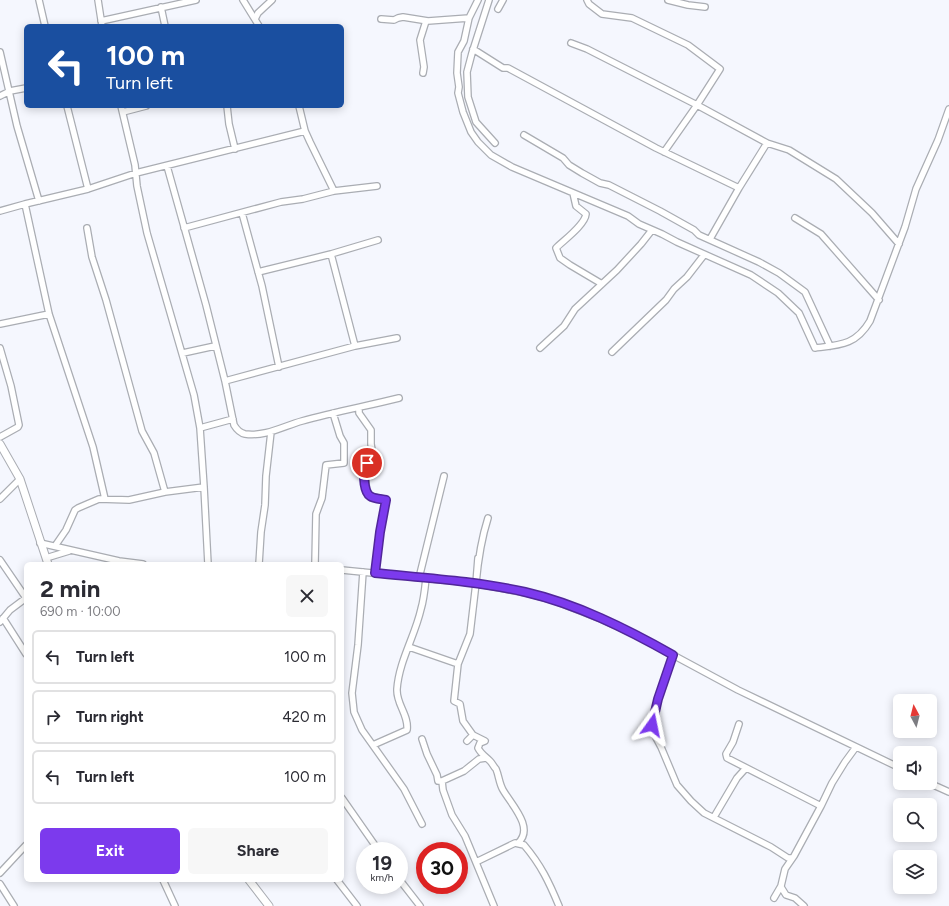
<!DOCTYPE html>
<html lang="en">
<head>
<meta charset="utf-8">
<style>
  :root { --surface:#fff; --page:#f7f7f7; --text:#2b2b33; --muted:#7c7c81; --line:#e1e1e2; --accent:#7c3aed }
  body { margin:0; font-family:Figtree,sans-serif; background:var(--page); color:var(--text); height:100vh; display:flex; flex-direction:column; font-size:15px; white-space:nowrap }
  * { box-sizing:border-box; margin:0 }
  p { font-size:13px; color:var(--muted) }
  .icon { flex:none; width:22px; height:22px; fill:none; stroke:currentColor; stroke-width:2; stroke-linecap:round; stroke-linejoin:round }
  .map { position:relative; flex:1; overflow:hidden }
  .drawer { position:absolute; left:24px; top:562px; width:320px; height:320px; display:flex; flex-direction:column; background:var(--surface); border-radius:6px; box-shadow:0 2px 10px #0003 }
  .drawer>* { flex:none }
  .hud { position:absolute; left:24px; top:24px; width:320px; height:84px; border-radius:6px; box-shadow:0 2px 10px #0003; background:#1a4fa0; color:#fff; overflow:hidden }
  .needle { width:26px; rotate:353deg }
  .tools { position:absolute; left:893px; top:694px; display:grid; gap:8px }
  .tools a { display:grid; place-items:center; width:44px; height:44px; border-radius:6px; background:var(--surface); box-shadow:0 2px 10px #0003; font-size:20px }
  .speed { position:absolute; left:356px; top:842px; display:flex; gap:8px; font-size:20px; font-weight:700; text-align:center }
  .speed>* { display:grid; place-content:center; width:52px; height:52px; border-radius:50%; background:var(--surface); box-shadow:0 2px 10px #0003; line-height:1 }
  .speed small { font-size:10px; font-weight:400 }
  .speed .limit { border:6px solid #d22; background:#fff; color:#111 }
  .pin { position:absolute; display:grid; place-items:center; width:34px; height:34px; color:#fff; margin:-17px; border:2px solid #fff; border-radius:50%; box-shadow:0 1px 4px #0007 }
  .me { position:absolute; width:44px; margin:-22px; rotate:12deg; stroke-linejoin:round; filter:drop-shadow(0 0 3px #0008) }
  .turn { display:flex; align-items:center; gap:14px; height:84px; padding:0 16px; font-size:18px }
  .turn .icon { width:52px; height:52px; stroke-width:2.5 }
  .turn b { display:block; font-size:28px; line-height:34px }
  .round { display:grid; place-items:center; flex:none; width:42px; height:42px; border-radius:6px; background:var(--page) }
  .head { display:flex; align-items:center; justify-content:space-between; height:68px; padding:0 16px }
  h1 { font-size:24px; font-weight:700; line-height:30px }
  .cta { display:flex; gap:8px; margin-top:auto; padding:8px 16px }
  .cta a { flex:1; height:46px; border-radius:6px; background:var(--accent); color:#fff; font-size:16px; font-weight:700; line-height:46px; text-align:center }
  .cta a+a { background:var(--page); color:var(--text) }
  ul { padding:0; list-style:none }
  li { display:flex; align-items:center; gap:12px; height:54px; margin:0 8px 6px; padding:0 8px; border:2px solid var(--line); border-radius:6px }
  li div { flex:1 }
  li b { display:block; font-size:15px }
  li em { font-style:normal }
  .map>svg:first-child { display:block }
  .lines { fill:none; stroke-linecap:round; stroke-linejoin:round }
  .minor-casing { stroke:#aaadb3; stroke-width:8 }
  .tertiary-casing { stroke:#aaadb3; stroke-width:9 }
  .minor { stroke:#fff; stroke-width:5.5 }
  .tertiary { stroke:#fff; stroke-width:7 }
  .route-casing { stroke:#51269a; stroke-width:10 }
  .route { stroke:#7c3aed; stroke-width:7 }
</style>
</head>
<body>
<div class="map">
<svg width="949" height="906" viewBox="0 0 949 906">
  <rect width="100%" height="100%" fill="#f5f7fe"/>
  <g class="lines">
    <g class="minor-casing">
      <path id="minor" d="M39 0 45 26
        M98 0 102 26
        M243 0 259 26
        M478 0 469 18 464 41 458 52 457 73 459 87 458 93 463 112 471 132 478 142 491 155 512 167 628 216 639 224 662 234 677 242 751 275 778 293 799 313 815 348C840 345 856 345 870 321L905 227 916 189 938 140 949 109
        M489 0 472 53 467 72 468 97 476 122 495 143
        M587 0 589 4 602 14 632 18 688 45 720 69 697 105 767 143 789 150 836 179 872 213 899 244
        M668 0 688 5 705 7
        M161 7 165 26
        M498 9 503 0
        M255 19 258 13 272 0
        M381 19 394 20 398 18 403 17 428 21 469 18
        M101 21 196 0
        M571 43 587 49 697 105 664 152
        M473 49 503 68H508L656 148 739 188 767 143
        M0 52 17 126 39 201
        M423 73 424 67 420 40 426 21
        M0 96 10 91 26 88
        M67 106 88 189
        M121 106 135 165 137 186 147 233 194 395 200 428 204 487 208 564
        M227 106 229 124 235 149
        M299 106 305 131 310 142 334 191
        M123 112 146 106
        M524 135 563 158 569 165 582 173 600 183 609 185 660 211 694 230 699 235 759 262 779 273 805 292 830 346
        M167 166 206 305 225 381 234 425C237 430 240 433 245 434 265 437 284 426 302 421 334 412 367 406 399 398
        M573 193 576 206 586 214C585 225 564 240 556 248L560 258 570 265 602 284
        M25 204 49 314 93 447 105 499
        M0 211 25 204 88 189 136 173 305 131
        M242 213 262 286 279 367
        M795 218 821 234 879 300
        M87 228 92 257 106 300 142 431 154 453 165 492
        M184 228 281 202 303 199 334 191 377 186
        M710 239 739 188
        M331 254 355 346
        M258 272 331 254 378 240
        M0 324 49 314
        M0 348 11 386 19 425 18 427 0 437
        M540 348 564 326 575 309 617 270 641 244 652 230
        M612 352 666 300 674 289 687 277 704 255
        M183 353 215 346
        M225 381 355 346 397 338
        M359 408V413L371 430V444L374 462 367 463 364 467 367 493 370 496 386 500 380 532 375 573
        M200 428 233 419
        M0 499 20 479
        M40 543 119 561 143 564
        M55 546 66 530 75 510 78 508 99 499 129 500 165 492 204 487
        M46 558 69 551
        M478 558 476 583C478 561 481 540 488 518
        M0 560 26 598
        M259 564 261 532 265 505 266 476 271 432
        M315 564 316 514 322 498 326 465 344 463V443L340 436 333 413
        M342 570 473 583 526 593 555 601 601 619 634 634 738 690 900 768
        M363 572 358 645 352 693 354 712 362 730 404 789 422 824
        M419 578 444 476
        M3 618 26 654
        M0 622 10 610 26 598
        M409 647 458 664
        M673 655 658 699 653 725V732L661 747 677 785 691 801 704 813 771 847 788 858H792
        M739 724 733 742 726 754 727 758 821 806
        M473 735 485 741 480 743 478 748C481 754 485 756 490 761 493 764 493 766 496 769 499 776 499 783 503 790 511 804 535 828 518 843
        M422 739 427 754 437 775 438 781H442
        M467 741 473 735 463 721 460 704 454 701 458 664 470 634 476 583
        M373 745 407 730C409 715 396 704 397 689 399 661 415 636 421 609 424 599 425 588 426 578
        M486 758 479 759 464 771 442 781 443 790 452 815 465 836 494 906
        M929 783 949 792
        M342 798 379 851
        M714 817 737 778 746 768
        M476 862 515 843 524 845C541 865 549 882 559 906
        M0 873 26 845
        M399 879 420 906
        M163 880 175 906
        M337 880 357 906
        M0 884 14 906
        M781 887 786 895 795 898 804 906
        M774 898 781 886 785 869 794 856 821 806 832 783 845 762 856 747"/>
    </g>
    <g class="tertiary-casing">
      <path id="tertiary" d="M0 444 20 479 48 564
        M249 880 269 906"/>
    </g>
    <use href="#minor" class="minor"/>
    <use href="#tertiary" class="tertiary"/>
  </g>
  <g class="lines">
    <g class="route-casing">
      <path id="route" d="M367 463 364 467C364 474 363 491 370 496 374 499 381 499 386 500L380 532 375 573C425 578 476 581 525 592 577 604 627 629 673 655L658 699 652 725"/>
    </g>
    <use href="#route" class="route"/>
  </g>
</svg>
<div class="tools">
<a><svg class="needle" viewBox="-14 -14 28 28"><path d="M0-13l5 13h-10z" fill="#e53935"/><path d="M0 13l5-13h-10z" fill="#7c7c81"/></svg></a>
<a><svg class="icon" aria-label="sound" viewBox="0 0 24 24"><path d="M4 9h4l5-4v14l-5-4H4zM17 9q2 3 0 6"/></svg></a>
<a><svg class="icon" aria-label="search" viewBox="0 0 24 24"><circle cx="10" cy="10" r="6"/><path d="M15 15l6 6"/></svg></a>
<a><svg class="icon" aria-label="layers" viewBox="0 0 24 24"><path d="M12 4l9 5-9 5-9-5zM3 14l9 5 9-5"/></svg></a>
</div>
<div class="speed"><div>19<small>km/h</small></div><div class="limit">30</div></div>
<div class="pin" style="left:367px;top:463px;background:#d93025"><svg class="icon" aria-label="arrive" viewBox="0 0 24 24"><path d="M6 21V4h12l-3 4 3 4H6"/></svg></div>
<svg class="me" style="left:652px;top:725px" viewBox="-20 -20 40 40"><path d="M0-17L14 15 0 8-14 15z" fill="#7c3aed" stroke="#fff" stroke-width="4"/></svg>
<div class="hud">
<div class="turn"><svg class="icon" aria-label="left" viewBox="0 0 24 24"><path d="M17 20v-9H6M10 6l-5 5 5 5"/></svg><div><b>100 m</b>Turn left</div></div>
</div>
<section class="drawer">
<div class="head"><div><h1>2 min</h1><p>690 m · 10:00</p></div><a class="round"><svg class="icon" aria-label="close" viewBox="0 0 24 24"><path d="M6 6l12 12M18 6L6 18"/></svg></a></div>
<ul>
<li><svg class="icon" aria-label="left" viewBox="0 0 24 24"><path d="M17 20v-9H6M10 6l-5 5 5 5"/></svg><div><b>Turn left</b></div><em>100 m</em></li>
<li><svg class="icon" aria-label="right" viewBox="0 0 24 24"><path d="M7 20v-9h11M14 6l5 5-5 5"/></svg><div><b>Turn right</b></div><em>420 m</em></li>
<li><svg class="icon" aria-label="left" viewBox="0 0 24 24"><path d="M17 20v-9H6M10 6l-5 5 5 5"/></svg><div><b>Turn left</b></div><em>100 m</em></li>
</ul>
<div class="cta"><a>Exit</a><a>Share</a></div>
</section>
</div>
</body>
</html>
